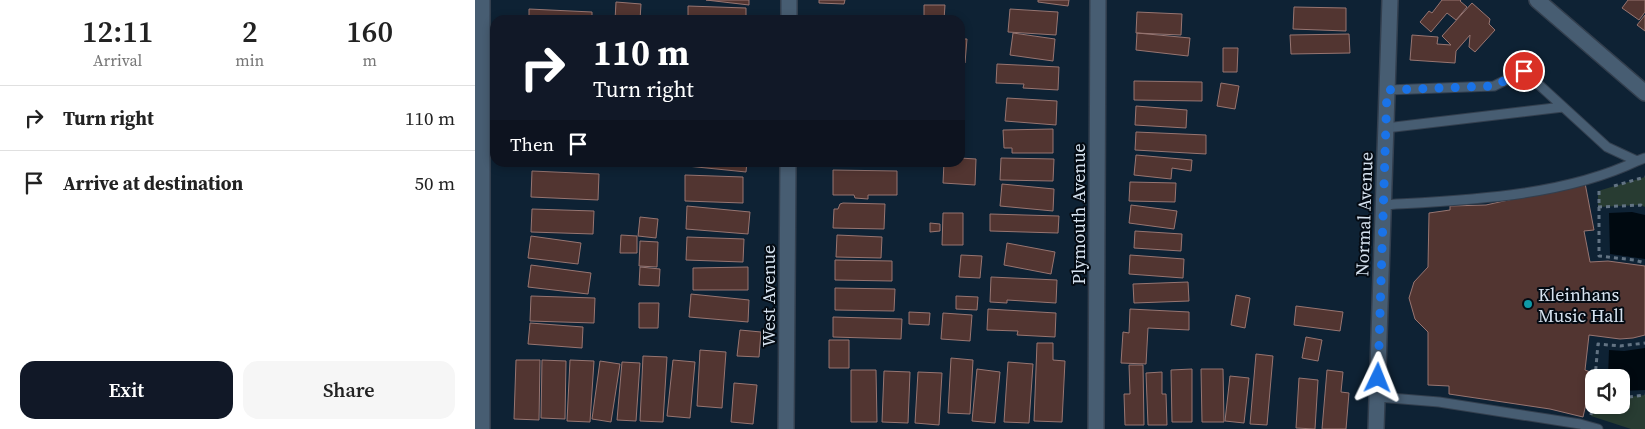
<!DOCTYPE html>
<html lang="en">
<head>
<meta charset="utf-8">
<style>
  :root { --surface:#fff; --page:#f6f6f6; --text:#222; --muted:#767676; --line:#e0e0e0; --accent:#111827 }
  body { margin:0; font-family:"Source Serif 4",serif; background:var(--page); color:var(--text); height:100vh; display:flex; flex-direction:column; font-size:19px; white-space:nowrap }
  * { box-sizing:border-box; margin:0 }
  p { font-size:16px; color:var(--muted) }
  .icon { flex:none; width:28px; height:28px; fill:none; stroke:currentColor; stroke-width:2; stroke-linecap:round; stroke-linejoin:round }
  .map { position:relative; flex:1; overflow:hidden }
  .side { display:flex; flex-direction:column; background:var(--surface); width:475px }
  .side>* { flex:none }
  .guide { position:absolute; left:15px; top:15px; width:475px; height:152px; border-radius:15px; box-shadow:0 2px 8px #0003; background:#111827; color:#fff; overflow:hidden }
  .controls { position:absolute; left:1110px; top:369px; display:grid; gap:10px }
  .controls a { display:grid; place-items:center; width:45px; height:45px; border-radius:10px; background:var(--surface); box-shadow:0 2px 8px #0003; font-size:25px }
  .pin { position:absolute; display:grid; place-items:center; width:42px; height:42px; color:#fff; margin:-21px; border:2px solid #fff; border-radius:50%; box-shadow:0 1px 5px #0007 }
  .me { position:absolute; width:55px; margin:-28px; rotate:2deg; stroke-linejoin:round; filter:drop-shadow(0 0 4px #0008) }
  .turn { display:flex; align-items:center; gap:18px; height:105px; padding:0 20px; font-size:22px }
  .turn .icon { width:65px; height:65px; stroke-width:2.5 }
  .turn b { display:block; font-size:35px; line-height:42px }
  .then { display:flex; align-items:center; height:48px; padding:0 20px; background:#0003; gap:10px; font-size:19px }
  .eta { display:flex; justify-content:space-evenly; align-items:center; height:85px; text-align:center }
  .eta b { font-size:30px; font-weight:600; line-height:35px }
  .primary-button { display:flex; gap:10px; margin-top:auto; padding:10px 20px }
  .primary-button a { flex:1; height:58px; border-radius:15px; background:var(--accent); color:#fff; font-size:20px; font-weight:600; line-height:58px; text-align:center }
  .primary-button a+a { background:var(--page); color:var(--text) }
  ul { padding:0; list-style:none }
  li { display:flex; align-items:center; gap:15px; height:65px; padding:0 20px; border-top:1px solid var(--line) }
  li div { flex:1 }
  li b { display:block; font-size:19px }
  li em { font-style:normal }
  main { display:flex; flex:1; min-height:0 }
  .map>svg:first-child { display:block }
  .green { fill:#283c32 }
  .water { fill:#000910 }
  .building { fill:#523531; stroke:#977571 }
  .lines { fill:none; stroke-linecap:round; stroke-linejoin:round }
  .service-casing { stroke:#333f4e; stroke-width:11 }
  .minor-casing { stroke:#333f4e; stroke-width:18 }
  .tertiary-casing { stroke:#333f4e; stroke-width:18 }
  .path { stroke:#627383; stroke-width:3; stroke-dasharray:4 4; stroke-linecap:butt }
  .service { stroke:#475d72; stroke-width:9 }
  .minor { stroke:#475d72; stroke-width:15 }
  .tertiary { stroke:#475d72; stroke-width:15 }
  .route { stroke:#1a73e8; stroke-width:9; stroke-dasharray:0 16.2 }
  .culture-dot { fill:#0f9aa8; stroke:#040b13; stroke-width:2 }
  .labels { text-anchor:middle; dominant-baseline:central; stroke-width:4; stroke-linejoin:round; paint-order:stroke }
  .street-label { font-size:18px; fill:#d6e2ef; stroke:#040b13 }
  .poi-label { font-size:18px; fill:#d6e2ef; stroke:#040b13; text-anchor:start }
</style>
</head>
<body>
<main>
<section class="side">
<div class="eta">
<div><b>12:11</b><p>Arrival</p></div>
<div><b>2</b><p>min</p></div>
<div><b>160</b><p>m</p></div>
</div>
<ul>
<li><svg class="icon" aria-label="right" viewBox="0 0 24 24"><path d="M7 20v-9h11M14 6l5 5-5 5"/></svg><div><b>Turn right</b></div><em>110 m</em></li>
<li><svg class="icon" aria-label="arrive" viewBox="0 0 24 24"><path d="M6 21V4h12l-3 4 3 4H6"/></svg><div><b>Arrive at destination</b></div><em>50 m</em></li>
</ul>
<div class="primary-button"><a>Exit</a><a>Share</a></div>
</section>
<div class="map">
<svg width="1170" height="429" viewBox="0 0 1170 429">
  <rect width="100%" height="100%" fill="#0e2234"/>
  <path class="green" d="M1170 177V207L1165 205 1123 207V191Z
    M1170 395V429H1156L1116 416 1118 396 1119 405H1146V398Z"/>
  <path class="water" d="M1157 212 1170 215V259L1135 254 1134 213Z
    M1170 348V390L1146 391V378L1133 377 1134 350 1149 351Z"/>
  <path class="building" d="M231 0H274V5Z
    M344 0H370L369 4 344 3Z
    M563 0H594L593 6 563 2Z
    M967 0H986L985 1 992 7 981 20 972 13 956 32 945 22 954 11 957 13Z
    M1153 0H1170V12L1164 20 1147 8Z
    M141 2 166 4 165 20H140Z
    M997 3 1015 19 1014 24 1020 30 1000 52 994 47 995 35 981 51 980 63 935 60 937 35 963 37 962 44 976 45 967 36Z
    M449 5H470L469 20H449Z
    M213 6 271 8V20H213Z
    M819 7 871 8V31L818 29Z
    M54 9 117 12V20H54Z
    M535 9 583 12 581 35 533 32Z
    M662 12 707 14 706 35 661 33Z
    M1170 15V31L1162 25Z
    M538 33 580 39 578 61 535 55Z
    M662 33 715 38 713 56 661 50Z
    M874 34 875 53 816 54 815 35Z
    M485 39H492L490 63H485Z
    M748 48H763L762 72H748Z
    M522 64 584 67 583 90 548 88 549 84 521 83Z
    M659 81 727 82V101L659 100Z
    M746 83 764 86 760 109 742 106Z
    M532 98 582 101 581 125 530 121Z
    M661 106 712 110 711 128 660 125Z
    M578 129V153H537V148H529L528 130Z
    M661 132 731 135V154L660 150Z
    M661 155 717 160 716 171 697 168 696 179 659 175Z
    M485 158 501 159 500 185 468 183 469 162H485Z
    M526 158 579 159 578 181 525 180Z
    M212 162H272L271 172 212 166Z
    M358 170 422 171V195H393V199L380 198 379 195H358Z
    M57 171 124 174 123 200 56 197Z
    M210 175 268 177V203L210 201Z
    M655 182 701 183 700 202 654 201Z
    M1110 183 1119 230 1109 231 1115 262 1133 261 1170 266V335L1158 338 1145 339 1114 335 1110 370 1118 373 1108 417 1075 409 974 394V386L953 385V332L940 319 934 298 939 282 953 267 954 213 975 210V206L1011 205Z
    M527 184 579 189 578 211 525 206Z
    M368 203 410 204 409 229 358 228 359 209H363L365 204Z
    M656 205 702 211 699 229 654 223Z
    M212 206 275 212 273 234 211 229Z
    M57 209 119 211 118 234 56 232Z
    M468 213H488V245H467Z
    M515 214 584 216 583 233 515 231Z
    M165 217 183 219 181 238 163 236Z
    M455 223 465 224V231L455 232Z
    M660 231 707 234 706 251 659 248Z
    M146 235 162 236V253H145Z
    M362 235 407 237 406 258 361 257Z
    M56 236 106 243 103 264 53 258Z
    M212 237 269 239 268 262 211 260Z
    M165 241 183 242 182 267 164 266Z
    M532 243 580 252 576 274 529 265Z
    M486 255 507 256 505 278 484 277Z
    M655 255 709 259 708 278 654 274Z
    M360 260 417 261V281L360 280Z
    M56 265 116 273 113 294 53 287Z
    M165 267 185 269 184 286 164 285Z
    M273 267V290H218V268Z
    M516 277 582 280 581 303 532 300V303L515 302Z
    M713 282 714 301 659 303 658 284Z
    M360 288 420 289 419 311 360 310Z
    M216 294 274 300 273 322 214 317Z
    M761 295 775 298 770 328 756 325Z
    M56 296 120 298 119 323 55 321Z
    M481 296 503 297 502 310 481 309Z
    M164 303H184L183 328H164Z
    M821 306 868 312 865 331 819 325Z
    M513 309 581 313 580 337 542 335 543 331 512 330Z
    M655 309 714 312V330L673 328 671 364 646 363 648 332 654 333Z
    M434 312 455 313 454 325 434 324Z
    M468 313 497 315 495 341 466 339Z
    M358 317 427 319 426 339 358 337Z
    M55 323 108 327 107 348 53 344Z
    M265 330 286 332 284 357 262 356Z
    M831 337 847 340 843 361 827 358Z
    M354 340H374V368H354Z
    M562 343H578V360L590 361 587 422 559 421Z
    M225 350 251 352 247 408 222 406Z
    M781 354 798 356 792 425 775 424Z
    M168 356 192 357 188 422 165 421Z
    M476 358 498 360 495 414 473 413Z
    M41 360H65L64 420 39 419Z
    M67 360 91 361 90 419 66 418Z
    M95 360 119 361 115 422 92 421Z
    M198 360 220 362 215 418 192 416Z
    M125 361 145 364 136 422 117 419Z
    M147 362 165 363 161 421 142 420Z
    M533 362 558 364 554 423 529 422Z
    M654 365H668L669 425H650L649 394H655Z
    M502 369 525 372 520 423 497 421Z
    M717 369V422H697L696 370Z
    M726 369H748L749 422H727Z
    M376 370H401L402 422H376Z
    M852 370 868 372 866 392 874 393 871 429H847Z
    M409 371 435 372 433 423 407 422Z
    M443 372 467 373 464 425 440 423Z
    M687 372V394H691L692 425H673L671 373Z
    M755 376 774 378 769 423 750 421Z
    M824 378 843 380 840 429 821 428Z
    M259 383 282 385 278 424 256 422Z"/>
  <g class="lines">
    <g class="service-casing">
      <path id="service" d="M912 90 1019 86 1049 71 1132 147 1162 161 1170 158
        M911 128 1088 107
        M908 205C990 200 1087 197 1162 161
        M903 397 964 402 1105 424 1123 429"/>
    </g>
    <g class="minor-casing">
      <path id="minor" d="M7 0V429
        M314 20V0
        M311 429 313 162
        M621 429 623 0
        M901 429 915 0"/>
    </g>
    <g class="tertiary-casing">
      <path id="tertiary" d="M1062 0 1170 93"/>
    </g>
    <path class="path" d="M1139 186 1170 177
      M1124 191V256L1159 260 1170 263
      M1123 207 1166 205 1170 207
      M1120 378 1123 344 1145 346 1170 343
      M1146 398 1170 395
      M1116 415 1119 388"/>
    <use href="#service" class="service"/>
    <use href="#minor" class="minor"/>
    <use href="#tertiary" class="tertiary"/>
  </g>
  <g class="lines">
    <path class="route" d="M903 378 912 90 1019 86 1049 71"/>
  </g>
  <circle class="culture-dot" cx="1053" cy="304" r="5"/>
  <g class="labels">
    <g class="street-label">
      <text transform="translate(603 214) rotate(-90)">Plymouth Avenue</text>
      <text transform="translate(889 214) rotate(-88)">Normal Avenue</text>
      <text transform="translate(293 296) rotate(-90)">West Avenue</text>
    </g>
    <g class="poi-label">
      <text x="1063" y="294">Kleinhans<tspan x="1063" dy="21">Music Hall</tspan></text>
    </g>
  </g>
</svg>
<div class="controls">
<a><svg class="icon" aria-label="sound" viewBox="0 0 24 24"><path d="M4 9h4l5-4v14l-5-4H4zM17 9q2 3 0 6"/></svg></a>
</div>
<div class="pin" style="left:1049px;top:71px;background:#d93025"><svg class="icon" aria-label="arrive" viewBox="0 0 24 24"><path d="M6 21V4h12l-3 4 3 4H6"/></svg></div>
<svg class="me" style="left:903px;top:378px" viewBox="-20 -20 40 40"><path d="M0-17L14 15 0 8-14 15z" fill="#1a73e8" stroke="#fff" stroke-width="4"/></svg>
<div class="guide">
<div class="turn"><svg class="icon" aria-label="right" viewBox="0 0 24 24"><path d="M7 20v-9h11M14 6l5 5-5 5"/></svg><div><b>110 m</b>Turn right</div></div>
<div class="then">Then<svg class="icon" aria-label="arrive" viewBox="0 0 24 24"><path d="M6 21V4h12l-3 4 3 4H6"/></svg></div>
</div>
</div>
</main>
</body>
</html>
